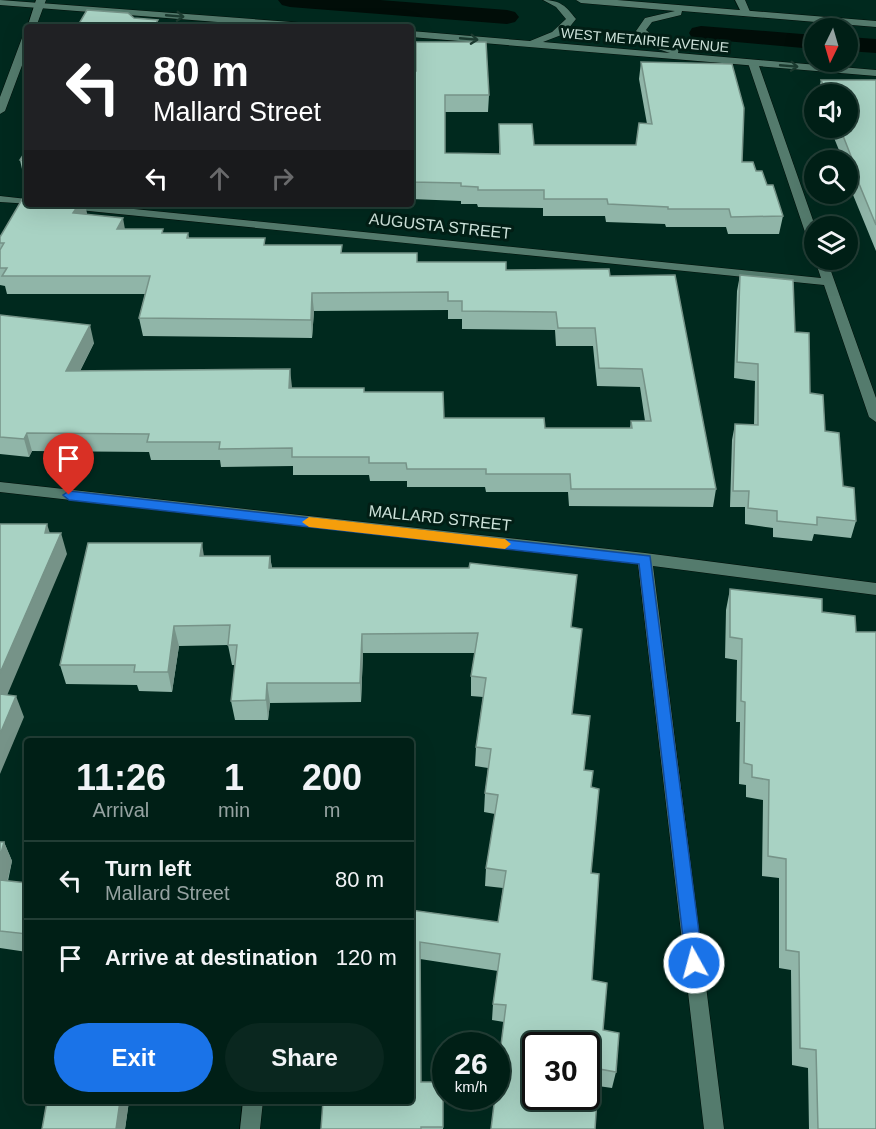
<!DOCTYPE html>
<html lang="en">
<head>
<meta charset="utf-8">
<style>
  :root { --surface:#001f16; --page:#0a271f; --text:#f1f3f6; --muted:#95a2a1; --line:#223d35; --accent:#1a73e8 }
  body { margin:0; font-family:Arial,sans-serif; background:var(--page); color:var(--text); height:100vh; display:flex; flex-direction:column; font-size:22px; white-space:nowrap }
  * { box-sizing:border-box; margin:0 }
  p { font-size:20px; color:var(--muted) }
  .icon { flex:none; width:33px; height:33px; fill:none; stroke:currentColor; stroke-width:2; stroke-linecap:round; stroke-linejoin:round }
  .map { position:relative; flex:1; overflow:hidden }
  .side { position:absolute; left:24px; top:738px; width:390px; height:366px; display:flex; flex-direction:column; background:var(--surface); border-radius:6px; box-shadow:0 6px 24px #0002,0 0 0 2px var(--line) }
  .side>* { flex:none }
  .banner { position:absolute; left:24px; top:24px; width:390px; height:183px; border-radius:6px; box-shadow:0 6px 24px #0002,0 0 0 2px var(--line); background:#202124; color:#fff; overflow:hidden }
  .needle { width:39px; rotate:185deg }
  .buttons { position:absolute; left:804px; top:18px; display:grid; gap:12px }
  .buttons a { display:grid; place-items:center; width:54px; height:54px; border-radius:50%; background:var(--surface); box-shadow:0 6px 24px #0002,0 0 0 2px var(--line); font-size:30px }
  .speed { position:absolute; left:432px; top:1032px; display:flex; gap:12px; font-size:30px; font-weight:700; text-align:center }
  .speed>* { display:grid; place-content:center; width:78px; height:78px; border-radius:50%; background:var(--surface); box-shadow:0 6px 24px #0002,0 0 0 2px var(--line); line-height:1 }
  .speed small { font-size:15px; font-weight:400 }
  .speed .limit { border:3px solid #111; border-radius:9px; background:#fff; color:#111 }
  .pin { position:absolute; display:grid; place-items:center; width:51px; height:51px; color:#fff; margin:-62px -26px; border-radius:50% 50% 50% 0; rotate:-45deg; box-shadow:0 0 6px #0007 }
  .pin .icon { rotate:45deg }
  .me { position:absolute; width:66px; margin:-33px; rotate:353deg; stroke-linejoin:round; filter:drop-shadow(0 0 4px #0008) }
  .turn { display:flex; align-items:center; gap:21px; height:126px; padding:0 30px; font-size:27px }
  .turn .icon { width:78px; height:78px; stroke-width:2.5 }
  .turn b { display:block; font-size:42px; line-height:51px }
  .lanes { display:flex; align-items:center; height:57px; padding:0 30px; background:#0003; justify-content:center; gap:30px; direction:ltr }
  .lanes .off { opacity:.35 }
  .eta { display:flex; justify-content:space-evenly; align-items:center; height:102px; text-align:center }
  .eta b { font-size:36px; font-weight:700; line-height:42px }
  .action { display:flex; gap:12px; margin-top:auto; padding:12px 30px }
  .action a { flex:1; height:69px; border-radius:36px; background:var(--accent); color:#fff; font-size:24px; font-weight:700; line-height:69px; text-align:center }
  .action a+a { background:var(--page); color:var(--text) }
  ul { padding:0; list-style:none }
  li { display:flex; align-items:center; gap:18px; height:78px; padding:0 30px; border-top:2px solid var(--line) }
  li div { flex:1 }
  li b { display:block; font-size:22px }
  li em { font-style:normal }
  .map>svg:first-child { display:block }
  .lines { fill:none; stroke-linecap:round; stroke-linejoin:round }
  .canal { fill:#010d08; fill-rule:evenodd }
  .minor-casing { stroke:#000f09; stroke-width:1 }
  .tertiary-casing { stroke:#000f09; stroke-width:1 }
  .secondary-casing { stroke:#000f09; stroke-width:1 }
  .minor { fill:#547b6d; fill-rule:evenodd }
  .tertiary { fill:#547b6d; fill-rule:evenodd }
  .secondary { fill:#547b6d; fill-rule:evenodd }
  .wall { fill:#90b5a8 }
  .shaded-wall { fill:#769388 }
  .building { fill:#a8d2c3; stroke:#769388; stroke-width:1.5; fill-rule:evenodd }
  .oneway { stroke:#1b3a2f }
  .route { fill:#1a73e8; stroke:#114b97; stroke-width:1.5 }
  .slow { fill:#f59e0b }
  .labels { text-anchor:middle; dominant-baseline:central; stroke-width:6; stroke-linejoin:round; paint-order:stroke }
  .far-street-label { font-size:14px; fill:#cde2da; stroke:#021e15 }
  .street-label { font-size:16px; fill:#cde2da; stroke:#021e15 }
</style>
</head>
<body>
<div class="map">
<svg width="876" height="1129" viewBox="0 0 876 1129">
  <rect width="100%" height="100%" fill="#00291e"/>
  <g class="lines">
    <path class="canal" d="M278 0H380L507 10 515 12 519 17 515 22 507 24 290 7 282 5Z
      M701 26 814 35V49L692 38 689 33 692 28Z
      M848 37 876 39V53L848 51Z"/>
    <g class="minor-casing">
      <path id="minor" d="M735 0H745L751 14 749 16H743Z
        M753 60 758 63 815 226 814 244 808 241 748 63Z
        M0 196 27 199V204H31L0 202Z
        M43 204H84L821 278 815 260H827L876 398V422L869 417 824 285 49 207Z
        M0 482 645 553 876 583V595L653 566 724 1129H704L638 564 0 492Z
        M243 1101H263L260 1129H240Z"/>
    </g>
    <g class="tertiary-casing">
      <path id="tertiary" d="M36 0H46L36 27 27 28Z
        M27 35V52L5 111 0 114V97L22 38Z"/>
    </g>
    <g class="secondary-casing">
      <path id="secondary" d="M0 0 318 24 323 27H280L0 5Z
        M543 0C560 0 566 6 576 19L564 34 543 42 670 53 655 48 636 31 645 18 675 11 581 3 576 0H617L876 21V27L682 11 681 15 652 22 646 30 663 44 679 49 678 53 876 70V76L411 37V31L530 41 552 32 566 19 556 7Z"/>
    </g>
    <use href="#minor" class="minor"/>
    <use href="#tertiary" class="tertiary"/>
    <use href="#secondary" class="secondary"/>
  </g>
  <path class="wall" d="M641 62 742 162 756 171 767 185 783 216 779 234H728L726 227H666L665 224 606 222 605 216H543V208L478 207 477 204H461V201L411 199V71L489 95 488 112H445V153L499 154V124L534 145H636L647 124 639 79Z
    M821 80H876V251L851 190 852 185 848 173V160H843L830 128H848V94H818Z
    M27 149V178H24L20 160Z
    M87 213 86 215 125 229 164 233H188L189 238 417 262 506 270 610 276 716 489 713 507 569 506 568 492H486L485 487H407V481H370L369 475H293V466L221 467 220 460H151L149 452 32 451 29 457 0 454V315L94 343 80 371 292 388 364 392 444 418 545 428H630L631 421H645L640 387 597 386 593 346H556L555 330 462 329V319H448V310L314 311 312 338 143 336 139 318 145 294H7L5 286 0 285V237Z
    M740 275 795 332 810 393 825 431 843 486 856 521 851 538 814 534 812 541 773 537V528L745 524V507H730L732 440 735 424 754 425 755 381 734 378 737 291Z
    M204 556H270L272 568 571 627 572 714 584 770 591 787 592 980 603 1030 616 1072 612 1088 598 1086 504 1022 492 1020 493 1004 498 971 420 959 421 1082H443V1129H321L411 1101V910L498 922 503 888 485 886 486 868 495 814 484 812 485 793 488 768 475 766 476 747 483 697 471 696V676L475 653H363L361 702 270 703 268 720H235L231 701 235 665H232L228 645 179 646 172 692 139 691 137 685 66 684 60 665Z
    M730 589 822 612 876 1129H809L808 1068 792 1065 791 970 779 968V878L762 876 763 800 746 797V785L739 784 740 722H736L737 660 725 658 726 610Z
    M0 842H4L12 861 8 881 27 883V952L0 948Z
    M34 1101H129L125 1129 46 1105 36 1104Z"/>
  <path class="shaded-wall" d="M79 204H85L87 213 77 231 73 213Z
    M123 218 126 235 117 229Z
    M312 293 314 311 312 338 311 320Z
    M90 325 94 343 71 389 66 371Z
    M290 369 292 387 290 406 289 388Z
    M27 433 32 451 29 457 24 439Z
    M47 524 54 546 45 533Z
    M61 533 67 554 0 712V673Z
    M202 543 205 563 200 556Z
    M270 556 273 576 269 568Z
    M174 626 179 646 172 692 168 672Z
    M362 634 363 653 361 702 360 683Z
    M267 683 270 703 268 720 266 700Z
    M16 696 24 717 0 774V734Z
    M4 842 12 861 3 899 0 891V857Z
    M120 1101H129L125 1129H116Z"/>
  <path class="building" d="M87 10 128 13 134 18 158 20 155 25H229V27H77Z
    M416 42H486L489 95H445V153L500 154 499 124H532L534 145H636L639 123 652 124 641 62 732 64 744 108 742 162H753L756 171H762L767 185H773L783 216 731 217 729 209H668V207L608 204 607 199H544V190H478V187L461 186V183L411 182V71H416Z
    M821 80H876V225L855 174H858L840 128H848V94H827Z
    M27 149V161L20 160Z
    M27 191V204H79L73 213 123 218 117 229H163L162 233H188L187 238H265L264 245H342L341 253H417V262H506V270L609 269 610 276 675 275 716 489H571L570 474H486V469H407L406 463H369V457H292V448L219 449 220 442H147L149 434 27 433 24 439 0 437V315L90 325 66 371 290 369 289 388H364V392H443L444 418H544L545 428H632L631 421H651L642 369 599 368 595 328H558L556 312 462 311V301H448V292L312 293 311 320 139 318 150 276H2L7 268H0V250L4 243H0V237Z
    M740 275 793 280 795 332 809 333 810 393 823 395 825 431 839 433 843 486 854 488 856 521 817 517V525L777 521V511L748 508 749 491H733L735 424 758 425V364L737 362Z
    M0 524H47L45 533H61L0 673Z
    M88 543H202L200 556H270L269 568H469L470 563 577 575 571 627 582 629 572 714 590 716 584 770 593 771 591 787 599 789 591 873 599 874 592 980 607 983 603 1030 619 1033 616 1072 599 1069 595 1129H491L495 1096H496V1085L506 1005 493 1004 500 954 420 942 421 1082H443V1127H421V1129H321L323 1101H411V910L498 922 506 871 486 868 498 795 485 793 491 749 476 747 486 678 471 676 478 633 362 634 360 683H267L266 700 231 701 237 645H228L230 625 174 626 168 672H134L135 665H60ZM536 1046H586V1096H536Z
    M730 589 822 599V612L855 616 856 632H876V1129H818L816 1050 800 1048 799 952 786 950V859L768 856 769 780 752 777V765L744 763 745 702 741 701 742 639 730 637Z
    M0 694 16 696 0 734Z
    M0 842H4L0 857Z
    M0 880 27 883V934L0 931Z
    M47 1101H120L116 1129H42Z"/>
  <defs><path id="oneway-shaft" d="M-6 0H5M1.5-3L5.5 0L1.5 3" fill="none" stroke-width="1.6" stroke-linecap="round" stroke-linejoin="round" transform="scale(1.5)"/></defs>
  <g class="oneway">
    <use href="#oneway-shaft" transform="translate(175 16) rotate(5)"/>
    <use href="#oneway-shaft" transform="translate(469 39) rotate(5)"/>
    <use href="#oneway-shaft" transform="translate(789 66) rotate(5)"/>
  </g>
  <path class="route" d="M69 491 650 556 703 963 700 968 694 971 688 968 686 963 639 564 69 500 63 495Z"/>
  <path class="slow" d="M309 517 505 539 511 544 505 549 309 527 302 522Z"/>
  <g class="labels">
    <g class="far-street-label">
      <text transform="translate(645 40) rotate(5)">WEST METAIRIE AVENUE</text>
    </g>
    <g class="street-label">
      <text transform="translate(440 226) rotate(6)">AUGUSTA STREET</text>
      <text transform="translate(440 518) rotate(6)">MALLARD STREET</text>
    </g>
  </g>
</svg>
<div class="buttons">
<a><svg class="needle" viewBox="-14 -14 28 28"><path d="M0-13l5 13h-10z" fill="#e53935"/><path d="M0 13l5-13h-10z" fill="#95a2a1"/></svg></a>
<a><svg class="icon" aria-label="sound" viewBox="0 0 24 24"><path d="M4 9h4l5-4v14l-5-4H4zM17 9q2 3 0 6"/></svg></a>
<a><svg class="icon" aria-label="search" viewBox="0 0 24 24"><circle cx="10" cy="10" r="6"/><path d="M15 15l6 6"/></svg></a>
<a><svg class="icon" aria-label="layers" viewBox="0 0 24 24"><path d="M12 4l9 5-9 5-9-5zM3 14l9 5 9-5"/></svg></a>
</div>
<div class="speed"><div>26<small>km/h</small></div><div class="limit">30</div></div>
<div class="pin" style="left:69px;top:495px;background:#d93025"><svg class="icon" aria-label="arrive" viewBox="0 0 24 24"><path d="M6 21V4h12l-3 4 3 4H6"/></svg></div>
<svg class="me" style="left:694px;top:963px" viewBox="-20 -20 40 40"><circle r="17" fill="#1a73e8" stroke="#fff" stroke-width="3"/><path d="M0-11L8 9 0 5-8 9z" fill="#fff"/></svg>
<div class="banner">
<div class="turn"><svg class="icon" aria-label="left" viewBox="0 0 24 24"><path d="M17 20v-9H6M10 6l-5 5 5 5"/></svg><div><b>80 m</b>Mallard Street</div></div>
<div class="lanes"><svg class="icon" aria-label="left" viewBox="0 0 24 24"><path d="M17 20v-9H6M10 6l-5 5 5 5"/></svg><svg class="icon off" aria-label="ahead" viewBox="0 0 24 24"><path d="M12 20V5M6 11l6-6 6 6"/></svg><svg class="icon off" aria-label="right" viewBox="0 0 24 24"><path d="M7 20v-9h11M14 6l5 5-5 5"/></svg></div>
</div>
<section class="side">
<div class="eta">
<div><b>11:26</b><p>Arrival</p></div>
<div><b>1</b><p>min</p></div>
<div><b>200</b><p>m</p></div>
</div>
<ul>
<li><svg class="icon" aria-label="left" viewBox="0 0 24 24"><path d="M17 20v-9H6M10 6l-5 5 5 5"/></svg><div><b>Turn left</b><p>Mallard Street</p></div><em>80 m</em></li>
<li><svg class="icon" aria-label="arrive" viewBox="0 0 24 24"><path d="M6 21V4h12l-3 4 3 4H6"/></svg><div><b>Arrive at destination</b></div><em>120 m</em></li>
</ul>
<div class="action"><a>Exit</a><a>Share</a></div>
</section>
</div>
</body>
</html>
